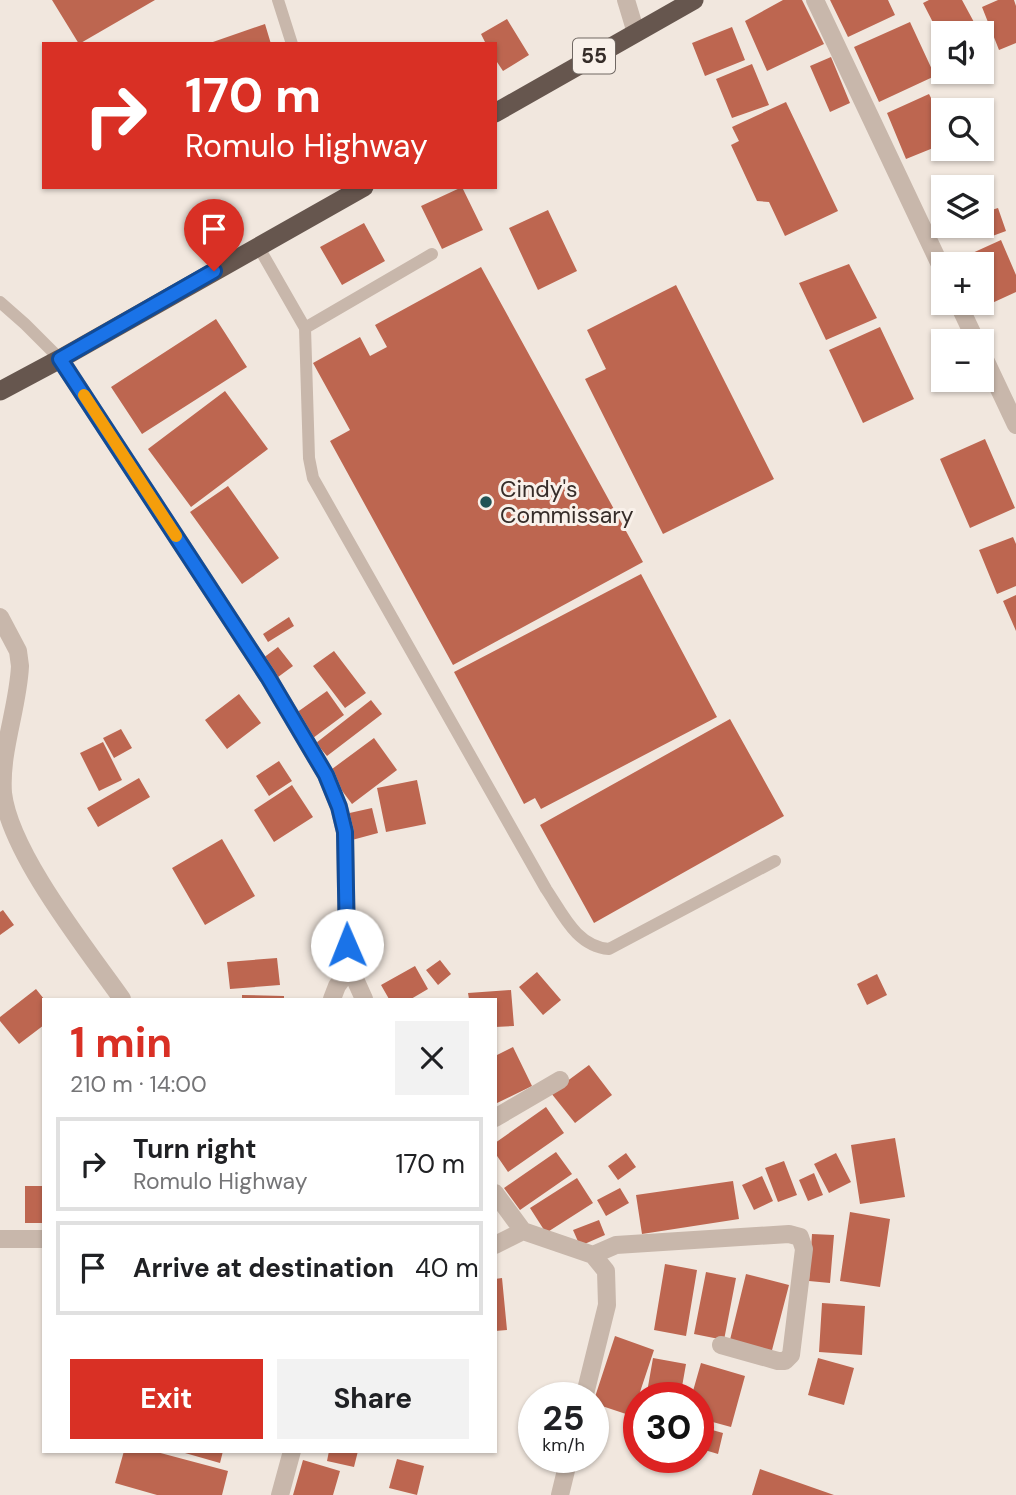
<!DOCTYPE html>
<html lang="en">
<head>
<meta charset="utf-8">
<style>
  :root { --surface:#fff; --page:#f2f2f2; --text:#202124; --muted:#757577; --line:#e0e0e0; --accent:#d93025 }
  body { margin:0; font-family:"DM Sans",sans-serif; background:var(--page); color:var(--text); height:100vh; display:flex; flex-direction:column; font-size:26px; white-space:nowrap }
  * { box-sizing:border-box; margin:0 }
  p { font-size:23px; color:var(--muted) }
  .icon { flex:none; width:38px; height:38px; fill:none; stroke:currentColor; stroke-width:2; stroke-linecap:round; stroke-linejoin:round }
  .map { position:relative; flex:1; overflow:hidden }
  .side { position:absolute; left:42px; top:998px; width:455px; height:455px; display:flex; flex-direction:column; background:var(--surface); border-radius:0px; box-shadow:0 2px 5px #0004 }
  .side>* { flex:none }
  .top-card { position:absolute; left:42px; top:42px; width:455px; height:147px; border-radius:0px; box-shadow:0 2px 5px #0004; background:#d93025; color:#fff; overflow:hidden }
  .buttons { position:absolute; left:931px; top:21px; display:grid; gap:14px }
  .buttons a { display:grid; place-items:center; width:63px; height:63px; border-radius:0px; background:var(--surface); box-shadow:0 2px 5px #0004; font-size:35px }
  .speed { position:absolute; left:518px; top:1382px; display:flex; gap:14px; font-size:35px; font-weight:700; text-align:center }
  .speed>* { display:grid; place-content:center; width:91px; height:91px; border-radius:50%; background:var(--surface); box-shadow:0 2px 5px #0004; line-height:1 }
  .speed small { font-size:18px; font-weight:400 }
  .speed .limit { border:10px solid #d22; background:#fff; color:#111 }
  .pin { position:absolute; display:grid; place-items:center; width:60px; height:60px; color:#fff; margin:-72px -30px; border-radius:50% 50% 50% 0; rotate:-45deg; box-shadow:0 0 7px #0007 }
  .pin .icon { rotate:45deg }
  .me { position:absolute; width:77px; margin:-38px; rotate:359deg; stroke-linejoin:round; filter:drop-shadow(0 0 5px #0008) }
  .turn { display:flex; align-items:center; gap:24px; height:147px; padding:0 28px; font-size:32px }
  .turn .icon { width:91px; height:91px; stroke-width:2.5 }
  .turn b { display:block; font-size:49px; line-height:60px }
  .round { display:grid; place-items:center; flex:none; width:74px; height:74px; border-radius:0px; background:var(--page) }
  .headline { display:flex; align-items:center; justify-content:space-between; height:119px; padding:0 28px }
  h1 { font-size:42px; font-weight:700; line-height:52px; color:var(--accent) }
  .button { display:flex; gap:14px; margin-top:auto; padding:14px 28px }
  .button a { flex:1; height:80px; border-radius:0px; background:var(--accent); color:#fff; font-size:28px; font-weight:700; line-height:80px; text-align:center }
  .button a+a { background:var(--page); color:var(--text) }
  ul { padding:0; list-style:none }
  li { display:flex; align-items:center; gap:21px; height:94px; margin:0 14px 10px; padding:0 14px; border:4px solid var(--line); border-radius:0px }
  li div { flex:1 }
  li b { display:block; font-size:26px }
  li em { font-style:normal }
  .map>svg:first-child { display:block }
  .building { fill:#bd6650 }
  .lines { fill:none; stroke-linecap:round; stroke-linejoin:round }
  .service { stroke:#c8b7ab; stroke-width:12 }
  .minor { stroke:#c8b7ab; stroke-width:18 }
  .trunk { stroke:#66564e; stroke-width:19 }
  .route-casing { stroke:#114b97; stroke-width:18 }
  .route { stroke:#1a73e8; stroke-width:12 }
  .slow { stroke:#f59e0b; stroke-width:12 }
  .poi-dot { fill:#225355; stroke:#f9f1ea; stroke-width:2.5 }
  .labels { text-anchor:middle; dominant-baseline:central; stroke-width:6; stroke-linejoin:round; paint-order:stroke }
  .shield { fill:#f9f1ea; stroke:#706863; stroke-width:2 }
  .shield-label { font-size:21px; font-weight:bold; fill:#362d29 }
  .poi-label { font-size:23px; fill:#362d29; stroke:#f9f1ea; text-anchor:start }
</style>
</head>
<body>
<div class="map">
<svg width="1016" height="1495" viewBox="0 0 1016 1495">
  <rect width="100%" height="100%" fill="#f1e7de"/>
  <path class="building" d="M52 0H155L79 44Z
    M783 0H802L824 44 767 71 745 21Z
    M830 0H888L895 15 848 37Z
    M929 0H962L975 24 956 33H943V42L923 3Z
    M998 0H1014L1016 6V43L999 50 982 7Z
    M507 19 529 55 503 71 495 59V44H486L481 34Z
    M910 22 935 76 879 102 854 47Z
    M265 24 271 44H210V43Z
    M732 27 745 60 705 76 692 43Z
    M831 57 850 103 830 112 810 66Z
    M752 64 769 105 732 118 716 79Z
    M929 94 943 121V144L906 159 887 113Z
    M786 102 838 211 785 236 769 202 757 201 731 145 739 141 732 127Z
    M462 187 483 230 442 249 421 206Z
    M998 208 1006 231 987 238 982 222V213Z
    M548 210 577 271 538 290 509 228Z
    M364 223 385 261 342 285 320 247Z
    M1001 240 1016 275V292L979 309 976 303H982V264H959L957 260Z
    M849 264 877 318 826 340 799 283Z
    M481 267 643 562 453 665 330 441 350 430 313 363 360 337 370 356 387 347 375 325Z
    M676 285 774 479 663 534 585 379 606 369 587 330Z
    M216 319 247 367 142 434 111 387Z
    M880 327 914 399 863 423 829 350Z
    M225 391 268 449 191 507 148 449Z
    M985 439 1015 508 970 528 940 459Z
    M228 486 279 558 242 584 190 512Z
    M1013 537 1016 544V586L997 594 979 550Z
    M641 574 717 717 541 809 535 798 524 804 454 672Z
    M1016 595V631L1003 601Z
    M289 617 294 626 268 642 263 634Z
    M278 647 293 666 270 683 255 664Z
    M334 651 366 693 345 708 313 666Z
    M327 691 344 715 313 738 296 713Z
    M239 694 261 723 227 749 205 720Z
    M371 700 382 714 327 756 316 743Z
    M730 719 784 816 594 923 540 825Z
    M121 729 132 748 114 758 103 738Z
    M374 738 397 770 352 804 328 772Z
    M103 742 122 780 99 791 80 753Z
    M279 761 292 781 269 796 256 776Z
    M139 778 150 797 98 827 87 808Z
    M417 780 426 824 386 832 377 788Z
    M292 785 313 817 274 842 254 810Z
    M372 808 378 833 352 840 345 814Z
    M222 839 255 896 205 925 172 868Z
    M3 910 14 925 0 935V912Z
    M277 958 280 985 230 989 227 962Z
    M440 960 451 974 438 985 426 970Z
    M415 966 428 989 411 999H389L381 985Z
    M537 972 561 1000 543 1015 519 987Z
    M877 974 887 995 867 1005 857 984Z
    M36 989 44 999V1025L19 1044 0 1021V1017Z
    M511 990 514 1026 495 1027V999H469L468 993Z
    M242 995 284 996V999H242Z
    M513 1047 532 1086 495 1104V1056Z
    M589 1065 612 1095 575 1123 551 1093Z
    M546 1107 564 1133 508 1172 495 1153V1143Z
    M895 1138 905 1197 860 1204 851 1145Z
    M556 1152 572 1174 520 1210 504 1188Z
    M626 1153 636 1167 618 1180 608 1166Z
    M836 1153 851 1182 829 1193 814 1164Z
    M784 1161 797 1195 778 1202 765 1168Z
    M814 1173 823 1195 808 1201 799 1180Z
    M762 1176 773 1201 754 1210 742 1185Z
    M577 1178 593 1203 546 1233 530 1208Z
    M733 1181 739 1219 642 1234 636 1195Z
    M25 1186H44V1223H25Z
    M620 1188 629 1203 606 1216 597 1200Z
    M850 1212 890 1219 880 1287 840 1281Z
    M599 1220 605 1235 580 1246 573 1230Z
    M812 1234 834 1235 830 1283 809 1281Z
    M665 1264 697 1270 686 1336 654 1330Z
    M706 1272 736 1278 724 1340 694 1334Z
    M746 1274 789 1285 771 1354 729 1344Z
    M502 1278 507 1330 495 1331V1279Z
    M822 1303 865 1306 862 1355 819 1352Z
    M615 1336 654 1350 632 1416 593 1403Z
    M653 1358 686 1364 680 1398H646Z
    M818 1358 854 1368 844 1405 808 1395Z
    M701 1363 745 1376 731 1427 698 1418V1398H691Z
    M698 1426 723 1433 718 1454 698 1448Z
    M124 1451H153L228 1471 222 1495H157L115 1483Z
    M178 1451H223L220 1463Z
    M329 1451H358L354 1467 327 1461Z
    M397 1459 424 1466 417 1495 389 1488Z
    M303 1460 340 1471 333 1495H293Z
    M760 1469 834 1495H752Z"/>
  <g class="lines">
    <path class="service" d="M278 0 292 44
      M258 246 305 328 309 458 313 478 546 889C563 914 576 946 609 949L775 861
      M0 302 25 324 60 359
      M305 328 432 254"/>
    <path class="minor" d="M626 0 636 33
      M815 0 943 271
      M958 303 976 341
      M982 353 1016 425
      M60 359 268 677 326 775 339 807 345 832 347 945 350 968 364 999
      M0 617 18 651 20 666C18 708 0 751 3 793 10 853 86 948 122 999
      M332 999 337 986 350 968
      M495 1118 560 1080
      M495 1193 523 1231 593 1255 606 1271 607 1305 584 1398
      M0 1239H44
      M495 1245 523 1231
      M593 1255 616 1245 789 1234 800 1237 804 1249 791 1355 785 1361H778L721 1345
      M280 1495 292 1451
      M560 1495 569 1458"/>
    <path class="trunk" d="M495 113 694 0
      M0 391 60 359 364 187"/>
  </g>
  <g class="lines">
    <g class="route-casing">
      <path id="route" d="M214 271 60 359 268 677 326 775 339 807 345 832 347 945"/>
    </g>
    <use href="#route" class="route"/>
    <path class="slow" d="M84 395 176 536"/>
  </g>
  <circle class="poi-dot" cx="486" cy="502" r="7"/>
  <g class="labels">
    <rect class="shield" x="573" y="38.5" width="42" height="35" rx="5"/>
    <g class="shield-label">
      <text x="594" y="56">55</text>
    </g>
    <g class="poi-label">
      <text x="500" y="489">Cindy's<tspan x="500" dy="26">Commissary</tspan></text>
    </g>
  </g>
</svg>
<div class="buttons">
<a><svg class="icon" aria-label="sound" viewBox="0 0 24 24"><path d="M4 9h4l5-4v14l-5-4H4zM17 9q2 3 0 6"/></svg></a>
<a><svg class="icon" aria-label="search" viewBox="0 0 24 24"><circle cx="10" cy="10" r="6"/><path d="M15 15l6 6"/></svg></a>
<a><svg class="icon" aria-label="layers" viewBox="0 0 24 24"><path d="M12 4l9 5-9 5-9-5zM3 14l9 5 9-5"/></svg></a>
<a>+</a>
<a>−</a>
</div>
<div class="speed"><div>25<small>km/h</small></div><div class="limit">30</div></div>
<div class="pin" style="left:214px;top:271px;background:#d93025"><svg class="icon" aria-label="arrive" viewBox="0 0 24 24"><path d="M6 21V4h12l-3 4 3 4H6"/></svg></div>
<svg class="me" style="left:347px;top:945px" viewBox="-20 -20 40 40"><circle r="19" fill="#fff"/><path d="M0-13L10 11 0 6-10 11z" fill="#1a73e8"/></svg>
<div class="top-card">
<div class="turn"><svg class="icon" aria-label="right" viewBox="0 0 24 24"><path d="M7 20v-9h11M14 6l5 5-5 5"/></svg><div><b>170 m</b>Romulo Highway</div></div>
</div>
<section class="side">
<div class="headline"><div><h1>1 min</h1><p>210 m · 14:00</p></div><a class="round"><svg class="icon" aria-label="close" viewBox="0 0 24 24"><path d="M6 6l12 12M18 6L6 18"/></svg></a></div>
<ul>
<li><svg class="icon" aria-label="right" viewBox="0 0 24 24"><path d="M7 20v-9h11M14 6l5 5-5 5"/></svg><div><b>Turn right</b><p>Romulo Highway</p></div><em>170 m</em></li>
<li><svg class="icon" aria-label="arrive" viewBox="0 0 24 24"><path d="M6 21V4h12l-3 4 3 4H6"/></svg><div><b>Arrive at destination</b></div><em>40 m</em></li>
</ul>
<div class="button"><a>Exit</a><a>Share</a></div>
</section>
</div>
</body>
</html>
